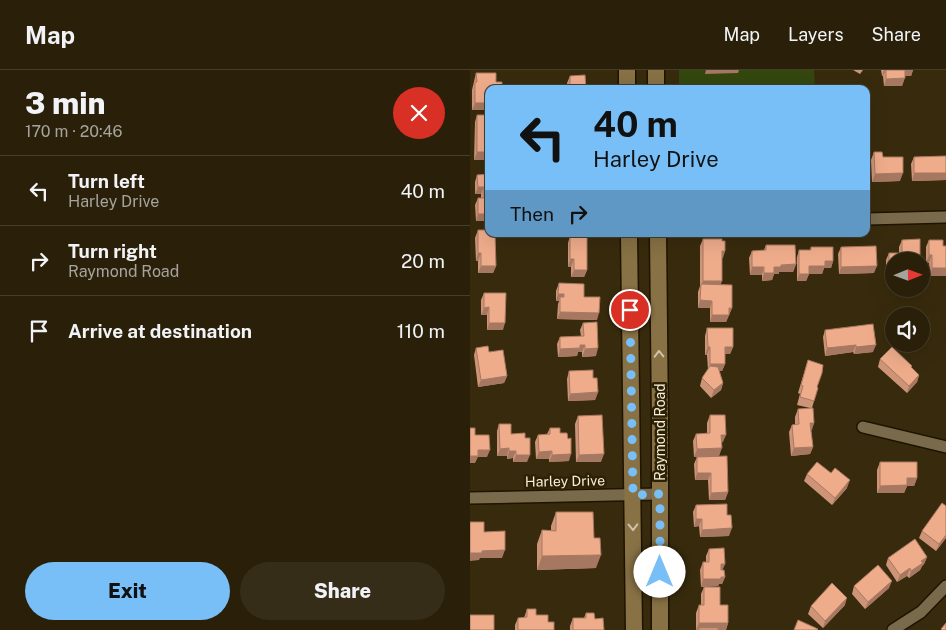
<!DOCTYPE html>
<html lang="en">
<head>
<meta charset="utf-8">
<style>
  :root { --surface:#2a200a; --page:#362d18; --text:#f1f3f6; --muted:#a5a39c; --line:#463e2b; --accent:#78bff7 }
  body { margin:0; font-family:"Public Sans",sans-serif; background:var(--page); color:var(--text); height:100vh; display:flex; flex-direction:column; font-size:19px; white-space:nowrap }
  * { box-sizing:border-box; margin:0 }
  p { font-size:16px; color:var(--muted) }
  .icon { flex:none; width:28px; height:28px; fill:none; stroke:currentColor; stroke-width:2; stroke-linecap:round; stroke-linejoin:round }
  .map { position:relative; flex:1; overflow:hidden }
  .sheet { display:flex; flex-direction:column; background:var(--surface); width:470px }
  .sheet>* { flex:none }
  .hud { position:absolute; left:15px; top:15px; width:385px; height:152px; border-radius:10px; box-shadow:0 5px 20px #0002,0 0 0 1px var(--line); background:#78bff7; color:#111; overflow:hidden }
  .needle { width:32px; rotate:89deg }
  .tools { position:absolute; left:415px; top:182px; display:grid; gap:10px }
  .tools a { display:grid; place-items:center; width:45px; height:45px; border-radius:50%; background:var(--surface); box-shadow:0 5px 20px #0002,0 0 0 1px var(--line); font-size:25px }
  .pin { position:absolute; display:grid; place-items:center; width:42px; height:42px; color:#fff; margin:-21px; border:2px solid #fff; border-radius:50%; box-shadow:0 1px 5px #0007 }
  .me { position:absolute; width:55px; margin:-28px; rotate:0deg; stroke-linejoin:round; filter:drop-shadow(0 0 4px #0008) }
  .turn { display:flex; align-items:center; gap:18px; height:105px; padding:0 25px; font-size:22px }
  .turn .icon { width:65px; height:65px; stroke-width:2.5 }
  .turn b { display:block; font-size:35px; line-height:42px }
  .then { display:flex; align-items:center; height:48px; padding:0 25px; background:#0003; gap:10px; font-size:19px }
  .round { display:grid; place-items:center; flex:none; width:52px; height:52px; border-radius:26px; background:var(--page) }
  .headline { display:flex; align-items:center; justify-content:space-between; height:85px; padding:0 25px }
  h1 { font-size:30px; font-weight:800; line-height:38px }
  .button { display:flex; gap:10px; margin-top:auto; padding:10px 25px }
  .button a { flex:1; height:58px; border-radius:30px; background:var(--accent); color:#111; font-size:20px; font-weight:800; line-height:58px; text-align:center }
  .button a+a { background:var(--page); color:var(--text) }
  ul { padding:0; list-style:none }
  li { display:flex; align-items:center; gap:15px; height:70px; padding:0 25px; border-top:1px solid var(--line) }
  li div { flex:1 }
  li b { display:block; font-size:19px }
  li em { font-style:normal }
  header { display:flex; align-items:center; gap:30px; box-sizing:border-box; height:70px; padding:0 25px; background:var(--surface); border-bottom:1px solid var(--line) }
  header strong { font-size:24px }
  nav { display:flex; gap:28px; margin-inline-start:auto; font-size:18px }
  main { display:flex; flex:1; min-height:0 }
  .map>svg:first-child { display:block }
  .green { fill:#34470f }
  .lines { fill:none; stroke-linecap:round; stroke-linejoin:round }
  .minor-casing { stroke:#1e1401; stroke-width:14 }
  .secondary-casing { stroke:#1e1401; stroke-width:19 }
  .minor { stroke:#786a4b; stroke-width:11 }
  .secondary { stroke:#877145; stroke-width:16 }
  .wall { fill:#cd9478 }
  .shaded-wall { fill:#a77861 }
  .building { fill:#eeac8b; stroke:#a77861 }
  .oneway { stroke:#cfc2a8 }
  .route { stroke:#78bff7; stroke-width:9; stroke-dasharray:0 16.2 }
  .labels { text-anchor:middle; dominant-baseline:central; stroke-width:5; stroke-linejoin:round; paint-order:stroke }
  .street-label { font-size:14px; fill:#f6eedd; stroke:#2e2103 }
</style>
</head>
<body>
<header>
<strong>Map</strong>
<nav><a>Map</a><a>Layers</a><a>Share</a></nav>
</header>
<main>
<section class="sheet">
<div class="headline"><div><h1>3 min</h1><p>170 m · 20:46</p></div><a class="round" style="background:#d93025;color:#fff"><svg class="icon" aria-label="close" viewBox="0 0 24 24"><path d="M6 6l12 12M18 6L6 18"/></svg></a></div>
<ul>
<li><svg class="icon" aria-label="left" viewBox="0 0 24 24"><path d="M17 20v-9H6M10 6l-5 5 5 5"/></svg><div><b>Turn left</b><p>Harley Drive</p></div><em>40 m</em></li>
<li><svg class="icon" aria-label="right" viewBox="0 0 24 24"><path d="M7 20v-9h11M14 6l5 5-5 5"/></svg><div><b>Turn right</b><p>Raymond Road</p></div><em>20 m</em></li>
<li><svg class="icon" aria-label="arrive" viewBox="0 0 24 24"><path d="M6 21V4h12l-3 4 3 4H6"/></svg><div><b>Arrive at destination</b></div><em>110 m</em></li>
</ul>
<div class="button"><a>Exit</a><a>Share</a></div>
</section>
<div class="map">
<svg width="476" height="560" viewBox="0 0 476 560">
  <rect width="100%" height="100%" fill="#382b0d"/>
  <path class="green" d="M209 0H344L345 19H209Z"/>
  <g class="lines">
    <g class="minor-casing">
      <path id="minor" d="M396 149 476 147
        M393 357 476 377
        M0 428 190 424
        M423 560 451 542 476 516"/>
    </g>
    <g class="secondary-casing">
      <path id="secondary" d="M157 0V19
        M186 0V19
        M159 164 164 560
        M188 164 190 351V560"/>
    </g>
    <use href="#minor" class="minor"/>
    <use href="#secondary" class="secondary"/>
  </g>
  <path class="wall" d="M383 0H393L390 4Z
    M411 0H443L441 6H435L432 16H414L413 6H412Z
    M6 3 26 12 19 19V40H2V20Z
    M100 6 116 19H97V13Z
    M7 45H19V90H4L5 52Z
    M404 82 413 87 430 111 402 112 401 90Z
    M476 86V110L442 111 441 94 444 87Z
    M19 104V151H6L5 135 8 128H11V124H5V112L7 105Z
    M8 160 26 196 23 203H8V191H6L5 168Z
    M100 166 117 200 114 207H101V197H98V173Z
    M233 169 255 181 252 188 250 215 262 238 256 252H240V238H228V222L230 216V176Z
    M432 170 450 191H424V208H416V190L419 183H429V177Z
    M459 170 473 176H476V206H460L459 193H456V177Z
    M296 175 326 194 323 202H309V204H304L302 210 292 211V205H280L279 188 282 181 294 180Z
    M341 177 363 191 361 198H354L352 204H339L336 211H327V187L329 180H340Z
    M371 177 404 203 369 204 368 184Z
    M89 213 114 227 127 250 87 249 88 234 89 231H86V221Z
    M14 223 33 260H17V245H11V230Z
    M113 253 126 286 112 287V282H108L107 286 88 287 87 274 90 267 111 266 110 260Z
    M237 258 263 277 260 284H255V294L252 301H249L253 313 251 320 241 328 230 316 232 308 238 300 237 285H235V266Z
    M355 260 403 282 384 284 383 282 355 286 353 267Z
    M6 278 19 282 37 306 34 313 8 317 4 285Z
    M410 289 442 296V298L449 305 447 312 437 323 408 297Z
    M338 290 347 317 344 331 342 338 344 353 341 360 343 377 340 384 321 386 319 362 322 355H325V347L328 339 340 338 327 335 330 324 328 323Z
    M99 301 123 308 128 322 125 330 98 331 97 309Z
    M240 345 253 372H252L249 386 224 387 223 371 226 364H237V353Z
    M108 346 131 392H106L105 354Z
    M29 354 41 364 57 392H43V388L37 389V386H27V361Z
    M80 358 90 363 99 391 79 392V389H66L65 372 68 365 77 364Z
    M227 387 258 422 255 430H239L238 410H225L224 394Z
    M410 392 447 408 444 416H437L434 423H407V400Z
    M337 404 377 418 362 435 334 411Z
    M226 435 257 445 259 466 230 467 229 456 224 457 223 442Z
    M476 436V468L466 481 449 468 452 461Z
    M86 442 124 468 126 498 67 500V474L72 460H81V456Z
    M239 479 255 494 252 500 255 507 252 514H249L248 516 231 517 230 500 233 492H236V486Z
    M457 487 454 494 452 496 450 500 439 508 437 506 427 512 416 495 418 488Z
    M384 516 419 518 395 539 382 524Z
    M234 517 250 535 258 553 256 560H226V543L229 535H231V524Z
    M375 535 353 558 338 544 341 536Z
    M57 539 78 552 84 560H45V555L48 548H54Z
    M116 543 125 549 134 560H100V556L103 548H114Z"/>
  <path class="shaded-wall" d="M236 0H269L268 3 235 4Z
    M414 0H416L413 6H412Z
    M434 0H443L441 6H432Z
    M435 8 432 16H414L416 9Z
    M5 33H19V40H2Z
    M7 82H19V90H4Z
    M433 103 430 111 402 112 405 104Z
    M444 103H476V110L442 111Z
    M8 117H14L11 124H5Z
    M8 144H19V151H6Z
    M252 181H255L253 188H250Z
    M8 183H11L8 191H6Z
    M459 185H462L459 193H456Z
    M100 189H104L101 197H98Z
    M355 191H363L361 198H354L352 204H336L339 196Z
    M326 194 323 202H309V204H304L302 210 292 211 294 203 304 197 311 195Z
    M11 196H26L23 203H8Z
    M407 196 404 203 369 204 371 197Z
    M282 197H294L292 205H280Z
    M462 198H476V206H460Z
    M104 200H117L114 207H101Z
    M419 201H424V208H416Z
    M329 204H339L336 211H327Z
    M233 211H252L249 219 230 218Z
    M88 224H94L91 231 90 227 89 231H86Z
    M230 230 242 231 240 238H228Z
    M19 237 17 245H11L14 238Z
    M259 238H262L256 252H240L242 245Z
    M90 242 129 243 127 250 87 249Z
    M19 253H35L33 260H17Z
    M110 275H115L112 282H108L107 286 88 287 90 279Z
    M386 275 383 282 355 286 357 278Z
    M406 275 403 282 384 284 386 277Z
    M238 277H240L237 285H235Z
    M255 277H263L260 284H252Z
    M128 278 126 286 112 287 115 279Z
    M240 294H255L252 301H238Z
    M449 305 447 312 437 323 439 316Z
    M37 306 34 313 8 317 11 310Z
    M253 313 251 320 241 328 244 320Z
    M128 322 125 330 98 331 100 324Z
    M340 353H344L342 360 338 361Z
    M251 365H256L253 372 249 373Z
    M343 377 340 384 321 386 324 378Z
    M39 378 37 386H27L30 379Z
    M252 378 249 386 224 387 227 379Z
    M8 380H20L17 387H8L5 393H0V386Z
    M39 381H46L43 388 37 389Z
    M82 381 79 389H66L69 382Z
    M101 384 99 391 79 392 82 385Z
    M134 384 131 392H106L109 385Z
    M46 385H60L57 392H43Z
    M227 403H241L238 410H225Z
    M437 408H447L444 416H437L434 423H407L410 416Z
    M380 410 377 418 362 435 365 428Z
    M258 422 255 430H239L241 423Z
    M226 449H232L229 456 224 457Z
    M262 458 259 466 230 467 232 460Z
    M476 465V468L466 481 469 474Z
    M35 480 32 488H10L9 490 0 491V483L12 481Z
    M131 485 126 498 67 500 72 486Z
    M457 487 454 494 452 496 450 500 439 508 441 501 451 491Z
    M251 494H255L252 501H248Z
    M440 498 437 506 427 512 430 505Z
    M251 507H255L252 514H249L248 516 231 517 233 509Z
    M422 511 419 518 395 539 398 532Z
    M377 528 375 535 353 558 355 551Z
    M229 553H258L256 560H229V558L228 560H226Z"/>
  <path class="building" d="M416 0H435V8L416 9Z
    M6 3H26V12H32V19H19V33H5V12H7Z
    M115 5 116 19H100V6Z
    M7 45H19V82H7Z
    M404 82H412L413 87H433V103L405 104Z
    M476 86V103H444V87Z
    M19 104V144H8V128H14V117H8L7 105Z
    M8 160H19V164H25L26 196H11V183H8Z
    M100 166H117V200H104V189H100Z
    M233 169H252V171H255V181H252V211H233Z
    M450 169V191H424V201H419V183H432V170Z
    M459 170H473V176H476V198H462V185H459Z
    M296 175H325L326 194 311 195V197H304V203H294V197H282V181L296 180Z
    M406 176 407 196 371 197V177Z
    M341 177H363V191H355V196H339V204H329V180H341Z
    M89 213 114 214V227H130L129 243 90 242V227H94V224H88Z
    M231 214 262 215V238H259V245H242V231L230 230Z
    M14 223H36L35 253H19V237L14 238Z
    M127 252 128 278 115 279V275H110V278L90 279V267L114 266 113 253Z
    M403 254 406 275 386 277V275L357 278 355 260Z
    M237 258H263V277H255V294H240V277H238Z
    M18 276 19 282 33 280 37 306 11 310 6 278Z
    M422 277 442 296 441 297 449 305 439 316 410 289Z
    M338 290 353 295 352 303 347 317 348 318 344 331 330 327 333 316 331 315Z
    M240 296 248 297 253 313 244 320 232 308Z
    M123 300V308H127L128 322 100 324 99 301Z
    M343 338 344 353H340L343 377 324 378 322 355 329 354 328 339Z
    M132 345 134 384 109 385 108 346Z
    M240 345H255L256 365H251L252 378 227 379 226 364 240 363Z
    M29 354H41V364L55 363V368H60V385H46V381H39V378L30 379Z
    M0 358H5V365H19L20 380H8V386H0Z
    M80 358H90V363H97L98 369 101 368V384L82 385V381L69 382 68 365 80 364Z
    M257 386 258 422 241 423V403H227V387Z
    M347 392 361 403 365 398 380 410 365 428 337 404Z
    M410 392H447V408H437V415L410 416Z
    M472 433 476 436V465L469 474 452 461Z
    M257 434V445H261L262 458 232 460V449H226V435Z
    M86 442H123L124 468H130L131 485 72 486V460L86 461Z
    M0 452H14V462L35 461V480L12 481V483H0Z
    M445 469 457 487 451 491 453 493 441 501 440 498 430 505 418 488Z
    M254 478 255 494H251V500H254L255 507H251V509H233V492H239V479Z
    M408 495 422 511 398 532 384 516Z
    M362 513 377 528 355 551 341 536Z
    M234 517H250V535H258V553H229V535H234Z
    M57 539H66V545H78V552H84V560H48V548L57 547Z
    M116 543H124L125 549 133 548 134 560H103V548H116Z
    M0 545H24V560H0Z
    M328 550 348 559 347 560H324Z
    M476 553V560H472L471 559Z
    M229 558H248V560H229Z"/>
  <defs><path id="oneway-chevron" d="M-2-3.5L2.5 0L-2 3.5" fill="none" stroke-width="1.6" stroke-linecap="round" stroke-linejoin="round" transform="scale(1.25)"/></defs>
  <g class="oneway">
    <use href="#oneway-chevron" transform="translate(189 284) rotate(-91)"/>
    <use href="#oneway-chevron" transform="translate(163 457) rotate(89)"/>
  </g>
  <g class="lines">
    <path class="route" d="M160 240 163 425 190 424V502"/>
  </g>
  <g class="labels">
    <g class="street-label">
      <text transform="translate(190 362) rotate(-90)">Raymond Road</text>
      <text transform="translate(95 411) rotate(-1)">Harley Drive</text>
    </g>
  </g>
</svg>
<div class="tools">
<a><svg class="needle" viewBox="-14 -14 28 28"><path d="M0-13l5 13h-10z" fill="#e53935"/><path d="M0 13l5-13h-10z" fill="#a5a39c"/></svg></a>
<a><svg class="icon" aria-label="sound" viewBox="0 0 24 24"><path d="M4 9h4l5-4v14l-5-4H4zM17 9q2 3 0 6"/></svg></a>
</div>
<div class="pin" style="left:160px;top:240px;background:#d93025"><svg class="icon" aria-label="arrive" viewBox="0 0 24 24"><path d="M6 21V4h12l-3 4 3 4H6"/></svg></div>
<svg class="me" style="left:190px;top:502px" viewBox="-20 -20 40 40"><circle r="19" fill="#fff"/><path d="M0-13L10 11 0 6-10 11z" fill="#78bff7"/></svg>
<div class="hud">
<div class="turn"><svg class="icon" aria-label="left" viewBox="0 0 24 24"><path d="M17 20v-9H6M10 6l-5 5 5 5"/></svg><div><b>40 m</b>Harley Drive</div></div>
<div class="then">Then<svg class="icon" aria-label="right" viewBox="0 0 24 24"><path d="M7 20v-9h11M14 6l5 5-5 5"/></svg></div>
</div>
</div>
</main>
</body>
</html>
